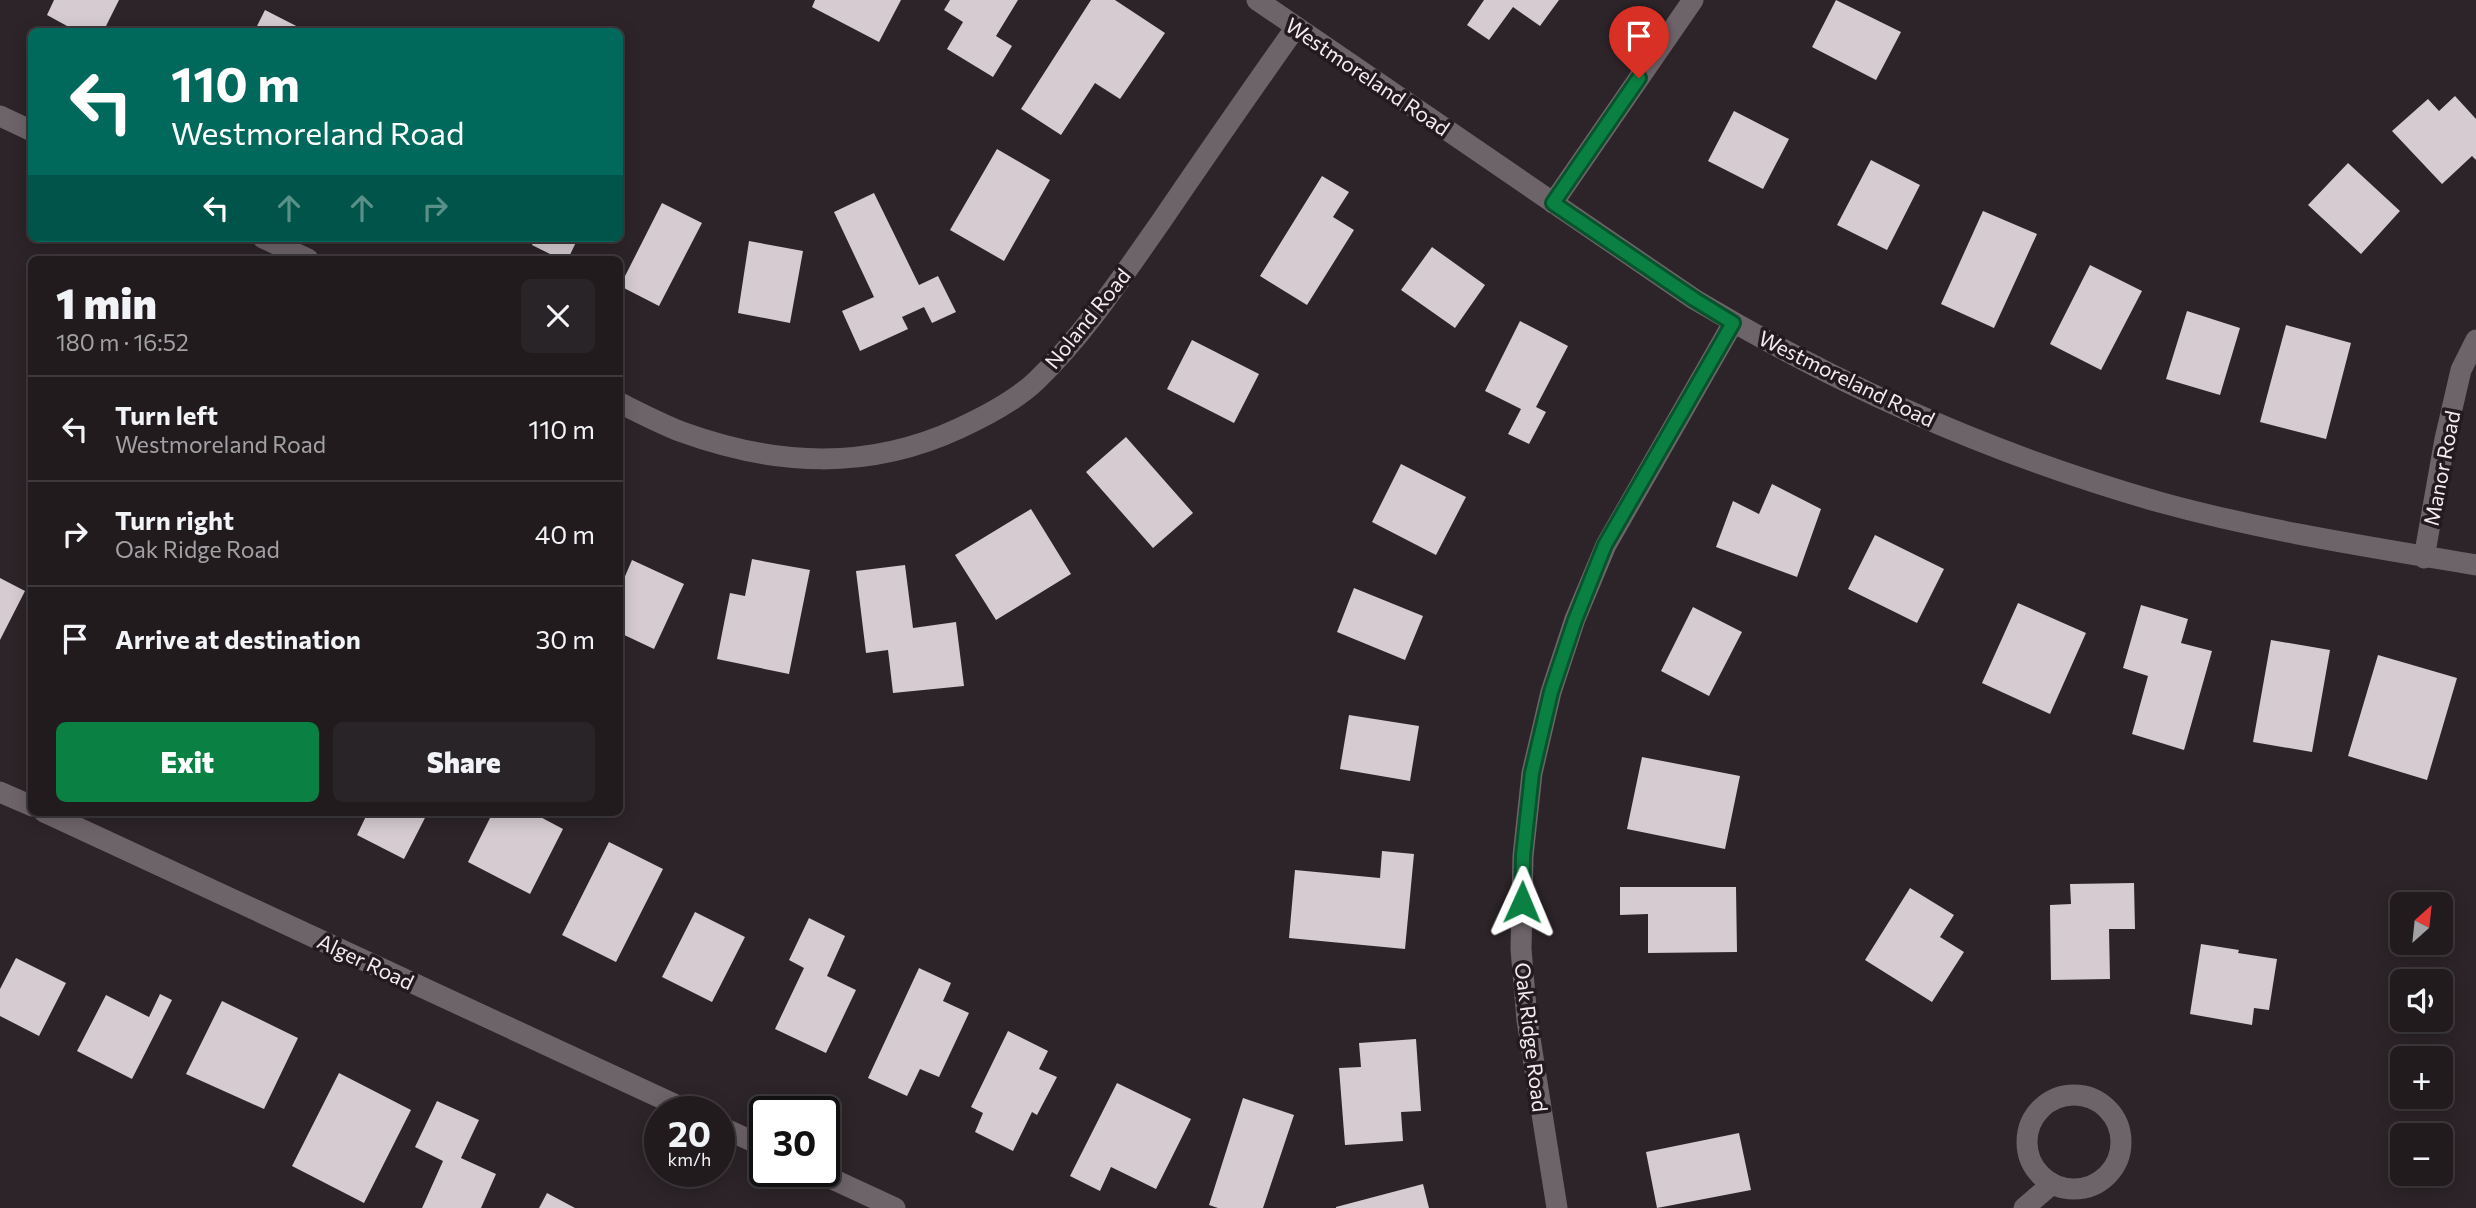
<!DOCTYPE html>
<html lang="en">
<head>
<meta charset="utf-8">
<style>
  :root { --surface:#211b1e; --page:#292427; --text:#f1f3f6; --muted:#a2a1a4; --line:#3e393c; --accent:#0b8043 }
  body { margin:0; font-family:Commissioner,sans-serif; background:var(--page); color:var(--text); height:100vh; display:flex; flex-direction:column; font-size:26px; white-space:nowrap }
  * { box-sizing:border-box; margin:0 }
  p { font-size:23px; color:var(--muted) }
  .icon { flex:none; width:38px; height:38px; fill:none; stroke:currentColor; stroke-width:2; stroke-linecap:round; stroke-linejoin:round }
  .map { position:relative; flex:1; overflow:hidden }
  .sheet { position:absolute; left:28px; top:256px; width:595px; height:560px; display:flex; flex-direction:column; background:var(--surface); border-radius:10px; box-shadow:0 4px 18px #0003,0 0 0 2px var(--line) }
  .sheet>* { flex:none }
  .top-card { position:absolute; left:28px; top:28px; width:595px; height:214px; border-radius:10px; box-shadow:0 4px 18px #0003,0 0 0 2px var(--line); background:#00695c; color:#fff; overflow:hidden }
  .needle { width:46px; rotate:27deg }
  .controls { position:absolute; left:2390px; top:892px; display:grid; gap:14px }
  .controls a { display:grid; place-items:center; width:63px; height:63px; border-radius:10px; background:var(--surface); box-shadow:0 4px 18px #0003,0 0 0 2px var(--line); font-size:35px }
  .speed { position:absolute; left:644px; top:1096px; display:flex; gap:14px; font-size:35px; font-weight:700; text-align:center }
  .speed>* { display:grid; place-content:center; width:91px; height:91px; border-radius:50%; background:var(--surface); box-shadow:0 4px 18px #0003,0 0 0 2px var(--line); line-height:1 }
  .speed small { font-size:18px; font-weight:400 }
  .speed .limit { border:4px solid #111; border-radius:10px; background:#fff; color:#111 }
  .pin { position:absolute; display:grid; place-items:center; width:60px; height:60px; color:#fff; margin:-72px -30px; border-radius:50% 50% 50% 0; rotate:-45deg; box-shadow:0 0 7px #0007 }
  .pin .icon { rotate:45deg }
  .me { position:absolute; width:77px; margin:-38px; rotate:1deg; stroke-linejoin:round; filter:drop-shadow(0 0 5px #0008) }
  .turn { display:flex; align-items:center; gap:24px; height:147px; padding:0 28px; font-size:32px }
  .turn .icon { width:91px; height:91px; stroke-width:2.5 }
  .turn b { display:block; font-size:49px; line-height:60px }
  .lanes { display:flex; align-items:center; height:66px; padding:0 28px; background:#0003; justify-content:center; gap:35px; direction:ltr }
  .lanes .off { opacity:.35 }
  .round { display:grid; place-items:center; flex:none; width:74px; height:74px; border-radius:10px; background:var(--page) }
  .summary { display:flex; align-items:center; justify-content:space-between; height:119px; padding:0 28px }
  h1 { font-size:42px; font-weight:800; line-height:52px }
  .button { display:flex; gap:14px; margin-top:auto; padding:14px 28px }
  .button a { flex:1; height:80px; border-radius:10px; background:var(--accent); color:#fff; font-size:28px; font-weight:800; line-height:80px; text-align:center }
  .button a+a { background:var(--page); color:var(--text) }
  ul { padding:0; list-style:none }
  li { display:flex; align-items:center; gap:21px; height:105px; padding:0 28px; border-top:2px solid var(--line) }
  li div { flex:1 }
  li b { display:block; font-size:26px }
  li em { font-style:normal }
  .map>svg:first-child { display:block }
  .building { fill:#d5cbd0 }
  .lines { fill:none; stroke-linecap:round; stroke-linejoin:round }
  .minor { stroke:#6d6469; stroke-width:21 }
  .route-casing { stroke:#07532c; stroke-width:18 }
  .route { stroke:#0b8043; stroke-width:12 }
  .labels { text-anchor:middle; dominant-baseline:central; stroke-width:7; stroke-linejoin:round; paint-order:stroke }
  .street-label { font-size:21px; fill:#f1ecef; stroke:#221a1f }
</style>
</head>
<body>
<div class="map">
<svg width="2476" height="1208" viewBox="0 0 2476 1208">
  <rect width="100%" height="100%" fill="#2c2428"/>
  <path class="building" d="M54 0H119L103 32H78L47 15Z
    M815 0H901L879 42 812 7Z
    M950 0H1018L996 36 1012 46 993 77 947 49 963 22 944 10Z
    M1091 0H1115L1165 33 1120 99 1095 83 1061 135 1021 109Z
    M1484 0H1559L1540 26 1513 7 1489 40 1467 25Z
    M1836 0 1901 32 1876 80 1812 47Z
    M265 10 308 32H254Z
    M2455 96 2476 119V160L2472 156 2442 184 2392 131 2428 99 2439 111Z
    M1734 111 1789 139 1763 189 1708 161Z
    M997 149 1050 180 1004 261 950 230Z
    M1871 160 1920 185 1887 250 1837 225Z
    M2348 163 2400 211 2361 254 2308 205Z
    M1322 176 1349 192 1333 217 1354 230 1307 305 1260 276Z
    M874 193 919 285 938 276 956 312 932 323 924 307 902 317 908 329 860 351 842 311 874 297 834 212Z
    M662 203 702 223 659 306 620 286Z
    M1983 211 2037 234 1994 328 1941 304Z
    M535 238H578L568 259H560L532 245Z
    M749 241 803 251 790 323 738 313Z
    M1432 247 1485 285 1455 328 1401 290Z
    M2090 265 2142 291 2101 370 2050 344Z
    M2187 311 2240 328 2220 395 2166 379Z
    M1520 321 1568 346 1536 407 1546 412 1529 444 1508 434 1521 409 1485 391Z
    M2286 325 2351 343 2326 439 2260 422Z
    M1192 340 1259 374 1234 423 1167 389Z
    M1126 437 1193 513 1153 548 1086 472Z
    M1401 464 1466 497 1436 555 1372 522Z
    M1772 484 1821 509 1797 577 1716 547 1733 501 1759 514Z
    M1031 509 1071 574 996 620 955 555Z
    M1875 535 1944 569 1917 623 1848 589Z
    M752 559 810 570 789 674 717 659 730 593 745 596Z
    M632 560 684 584 654 649 620 633V588Z
    M905 565 913 628 956 622 964 686 893 693 888 650 866 653 856 571Z
    M0 578 25 591 0 640Z
    M1354 588 1423 616 1405 660 1337 632Z
    M2018 603 2086 633 2050 714 1982 683Z
    M2141 605 2188 619 2181 643 2212 651 2184 750 2132 734 2148 676 2123 668Z
    M1693 607 1742 632 1709 696 1661 671Z
    M2271 640 2330 650 2312 752 2253 742Z
    M2378 655 2457 678 2427 780 2348 756Z
    M1349 715 1419 726 1410 781 1340 769Z
    M1642 757 1740 776 1725 849 1627 829Z
    M368 812H428L404 859 357 835Z
    M493 812H531L563 829 530 894 468 862Z
    M609 842 663 869 616 962 562 935Z
    M1382 851 1414 854 1405 949 1289 938 1295 870 1380 878Z
    M2134 883 2135 929H2109L2110 979 2051 980 2050 905 2071 904 2070 884Z
    M1620 887H1736L1737 952 1648 953V914L1620 915Z
    M1910 888 1954 915 1940 937 1964 952 1932 1002 1865 960Z
    M695 912 745 937 712 1002 662 977Z
    M809 918 845 936 827 976 856 990 826 1053 775 1029 804 968 789 960Z
    M2201 944 2239 950 2238 953 2277 959 2269 1010 2254 1008 2252 1025 2190 1014Z
    M16 958 66 983 39 1036 0 1016V989Z
    M919 968 951 983 943 1001 969 1013 939 1077 920 1069 907 1096 868 1078Z
    M160 994 172 1000 132 1079 77 1051 106 995 149 1017Z
    M222 1001 298 1038 264 1109 186 1074Z
    M1008 1031 1048 1051 1039 1069 1057 1077 1037 1115 1032 1112 1013 1151 975 1132 983 1113 971 1107Z
    M1416 1039 1421 1111 1401 1112 1403 1141 1345 1145 1339 1068 1361 1067 1359 1043Z
    M339 1073 411 1110 364 1203 292 1166Z
    M1117 1083 1191 1119 1156 1189 1111 1167 1100 1191 1070 1176Z
    M1243 1098 1294 1115 1263 1208H1218L1209 1205Z
    M437 1101 479 1120 461 1158 496 1174 481 1208H422L443 1161 415 1147Z
    M1739 1133 1751 1190 1657 1208 1646 1152Z
    M1423 1184 1429 1208H1336V1207Z
    M547 1193 575 1208H539Z"/>
  <g class="lines">
    <path class="minor" d="M1257 0 1694 299C1839 386 1997 456 2159 502 2264 531 2370 547 2476 565
      M0 116 32 131
      M1553 203 1693 0
      M263 238 308 259
      M620 403C640 413 661 424 682 432 776 466 868 471 960 428 986 416 1015 401 1036 381 1084 335 1122 277 1160 223 1205 157 1250 92 1296 27
      M2424 558 2445 439 2461 370 2476 340
      M0 792 32 806
      M44 812 689 1111
      M2027 1142a47 47 0 1 1 94 0a47 47 0 1 1-94 0Z
      M719 1126 765 1147
      M815 1171 895 1208
      M1557 1208 1527 1020 1521 949 1523 856 1532 773 1551 692 1575 619 1606 545 1733 323
      M2024 1208 2052 1184"/>
  </g>
  <g class="lines">
    <g class="route-casing">
      <path id="route" d="M1522 902 1523 856 1532 773 1551 692 1575 620 1605 545 1733 323 1694 299 1553 203 1639 78"/>
    </g>
    <use href="#route" class="route"/>
  </g>
  <g class="labels">
    <g class="street-label">
      <text transform="translate(1368 76) rotate(34)">Westmoreland Road</text>
      <text transform="translate(1087 318) rotate(-51)">Noland Road</text>
      <text transform="translate(1847 378) rotate(26)">Westmoreland Road</text>
      <text transform="translate(2441 468) rotate(-79)">Manor Road</text>
      <text transform="translate(366 961) rotate(25)">Alger Road</text>
      <text transform="translate(1532 1037) rotate(83)">Oak Ridge Road</text>
    </g>
  </g>
</svg>
<div class="controls">
<a><svg class="needle" viewBox="-14 -14 28 28"><path d="M0-13l5 13h-10z" fill="#e53935"/><path d="M0 13l5-13h-10z" fill="#a2a1a4"/></svg></a>
<a><svg class="icon" aria-label="sound" viewBox="0 0 24 24"><path d="M4 9h4l5-4v14l-5-4H4zM17 9q2 3 0 6"/></svg></a>
<a>+</a>
<a>−</a>
</div>
<div class="speed"><div>20<small>km/h</small></div><div class="limit">30</div></div>
<div class="pin" style="left:1639px;top:78px;background:#d93025"><svg class="icon" aria-label="arrive" viewBox="0 0 24 24"><path d="M6 21V4h12l-3 4 3 4H6"/></svg></div>
<svg class="me" style="left:1522px;top:902px" viewBox="-20 -20 40 40"><path d="M0-17L14 15 0 8-14 15z" fill="#0b8043" stroke="#fff" stroke-width="4"/></svg>
<div class="top-card">
<div class="turn"><svg class="icon" aria-label="left" viewBox="0 0 24 24"><path d="M17 20v-9H6M10 6l-5 5 5 5"/></svg><div><b>110 m</b>Westmoreland Road</div></div>
<div class="lanes"><svg class="icon" aria-label="left" viewBox="0 0 24 24"><path d="M17 20v-9H6M10 6l-5 5 5 5"/></svg><svg class="icon off" aria-label="ahead" viewBox="0 0 24 24"><path d="M12 20V5M6 11l6-6 6 6"/></svg><svg class="icon off" aria-label="ahead" viewBox="0 0 24 24"><path d="M12 20V5M6 11l6-6 6 6"/></svg><svg class="icon off" aria-label="right" viewBox="0 0 24 24"><path d="M7 20v-9h11M14 6l5 5-5 5"/></svg></div>
</div>
<section class="sheet">
<div class="summary"><div><h1>1 min</h1><p>180 m · 16:52</p></div><a class="round"><svg class="icon" aria-label="close" viewBox="0 0 24 24"><path d="M6 6l12 12M18 6L6 18"/></svg></a></div>
<ul>
<li><svg class="icon" aria-label="left" viewBox="0 0 24 24"><path d="M17 20v-9H6M10 6l-5 5 5 5"/></svg><div><b>Turn left</b><p>Westmoreland Road</p></div><em>110 m</em></li>
<li><svg class="icon" aria-label="right" viewBox="0 0 24 24"><path d="M7 20v-9h11M14 6l5 5-5 5"/></svg><div><b>Turn right</b><p>Oak Ridge Road</p></div><em>40 m</em></li>
<li><svg class="icon" aria-label="arrive" viewBox="0 0 24 24"><path d="M6 21V4h12l-3 4 3 4H6"/></svg><div><b>Arrive at destination</b></div><em>30 m</em></li>
</ul>
<div class="button"><a>Exit</a><a>Share</a></div>
</section>
</div>
</body>
</html>
